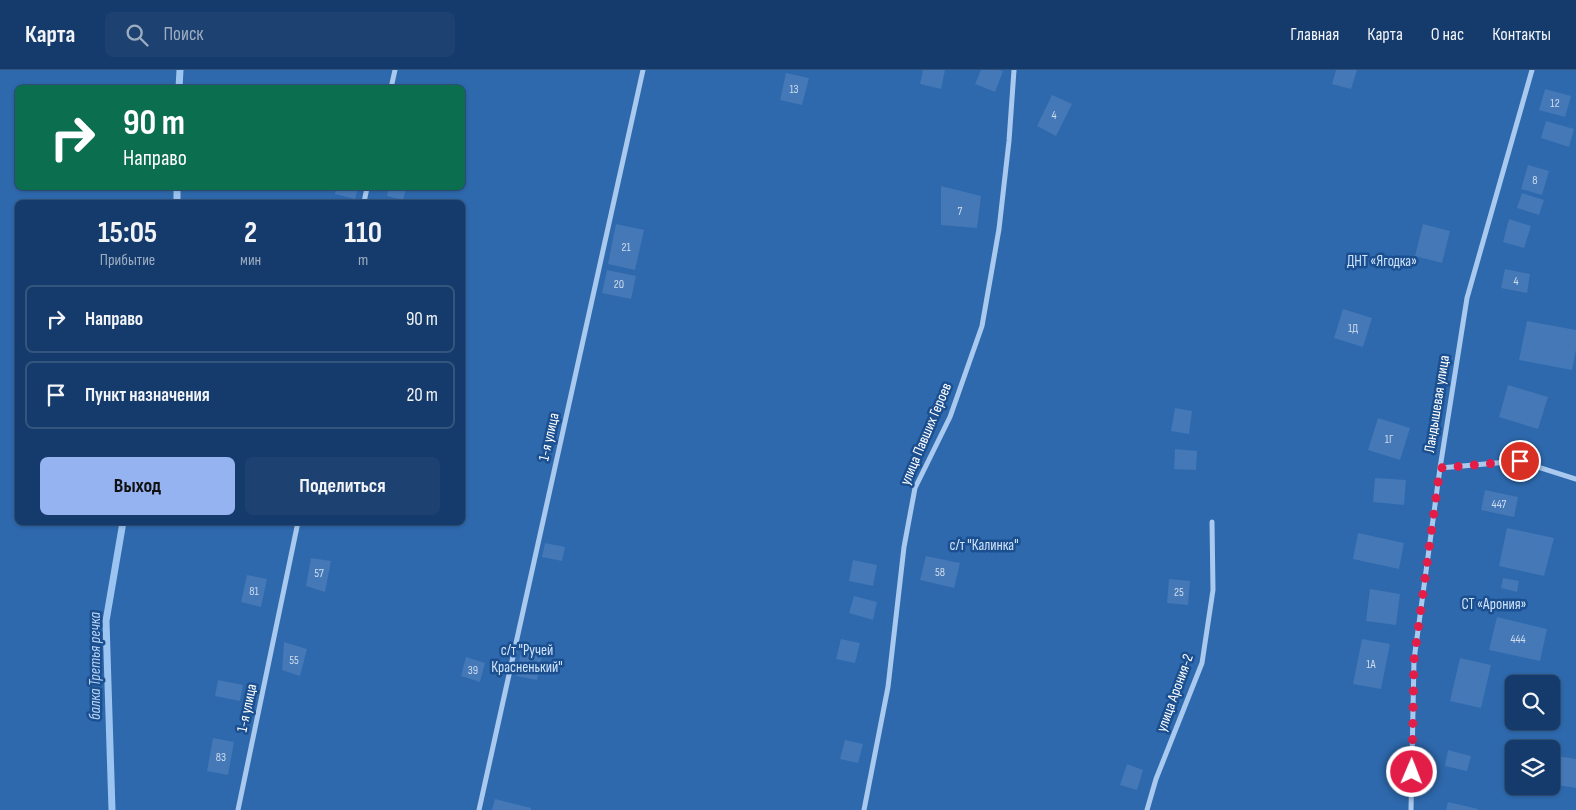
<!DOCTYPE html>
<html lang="ru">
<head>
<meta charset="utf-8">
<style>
  :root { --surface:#143b6b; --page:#1d4271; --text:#f1f3f6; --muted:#9dadc1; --line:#33557e; --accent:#95b2f1 }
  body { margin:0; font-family:"Sofia Sans Condensed",sans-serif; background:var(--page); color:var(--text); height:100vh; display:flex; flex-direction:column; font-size:19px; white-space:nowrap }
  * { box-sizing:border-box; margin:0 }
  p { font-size:16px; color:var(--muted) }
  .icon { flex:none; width:28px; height:28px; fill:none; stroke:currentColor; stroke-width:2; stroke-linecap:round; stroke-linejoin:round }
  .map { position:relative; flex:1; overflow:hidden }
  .details { position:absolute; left:15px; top:130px; width:450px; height:325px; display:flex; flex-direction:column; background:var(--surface); border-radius:8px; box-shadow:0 1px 4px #0004,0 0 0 1px var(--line) }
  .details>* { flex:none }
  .banner { position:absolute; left:15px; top:15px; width:450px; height:105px; border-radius:8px; box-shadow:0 1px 4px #0004,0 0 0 1px var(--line); background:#0b6e4f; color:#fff; overflow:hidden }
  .buttons { position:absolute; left:1505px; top:605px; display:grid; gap:10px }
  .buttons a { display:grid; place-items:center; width:55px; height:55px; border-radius:8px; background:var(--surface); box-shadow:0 1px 4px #0004,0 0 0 1px var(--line); font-size:25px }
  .pin { position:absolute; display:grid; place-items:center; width:42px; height:42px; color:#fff; margin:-21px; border:2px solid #fff; border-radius:50%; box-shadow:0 1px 5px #0007 }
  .me { position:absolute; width:55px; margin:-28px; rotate:1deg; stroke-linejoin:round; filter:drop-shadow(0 0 4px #0008) }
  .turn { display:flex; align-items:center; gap:18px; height:105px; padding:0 25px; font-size:22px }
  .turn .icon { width:65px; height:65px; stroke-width:2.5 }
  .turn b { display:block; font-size:35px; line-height:42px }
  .eta { display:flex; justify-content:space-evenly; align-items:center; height:85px; text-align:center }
  .eta b { font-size:30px; font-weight:700; line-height:35px }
  .cta { display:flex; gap:10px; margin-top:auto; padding:10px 25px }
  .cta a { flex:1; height:58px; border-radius:8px; background:var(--accent); color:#111; font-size:20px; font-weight:700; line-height:58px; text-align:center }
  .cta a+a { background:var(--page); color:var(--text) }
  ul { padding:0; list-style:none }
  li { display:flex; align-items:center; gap:15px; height:68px; margin:0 10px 8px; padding:0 15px; border:2px solid var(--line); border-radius:8px }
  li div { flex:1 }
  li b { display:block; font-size:19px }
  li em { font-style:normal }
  header { display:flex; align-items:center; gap:30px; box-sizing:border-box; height:70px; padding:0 25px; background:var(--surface); border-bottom:1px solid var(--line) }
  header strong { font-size:24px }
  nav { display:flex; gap:28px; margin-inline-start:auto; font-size:18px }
  .search { width:350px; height:45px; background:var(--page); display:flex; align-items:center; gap:12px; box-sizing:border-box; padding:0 18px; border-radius:8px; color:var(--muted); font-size:19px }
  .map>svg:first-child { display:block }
  .green { fill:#2e69ad; fill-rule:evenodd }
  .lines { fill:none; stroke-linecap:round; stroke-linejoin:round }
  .stream { stroke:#9cc4f0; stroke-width:7 }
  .building { fill:#4478b7 }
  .minor { stroke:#a9c9ee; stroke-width:5 }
  .route { stroke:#e11d48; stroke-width:9; stroke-dasharray:0 16.2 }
  .labels { text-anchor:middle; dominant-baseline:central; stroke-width:5; stroke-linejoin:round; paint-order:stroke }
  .number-label { font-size:12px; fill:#d0dded }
  .park-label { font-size:15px; fill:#cfe3fa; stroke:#1b4f8f }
  .street-label { font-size:15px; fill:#fff; stroke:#1b4f8f }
  .water-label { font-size:16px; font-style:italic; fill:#b5d3f5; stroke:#1b4f8f }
</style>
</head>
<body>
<header>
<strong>Карта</strong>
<div class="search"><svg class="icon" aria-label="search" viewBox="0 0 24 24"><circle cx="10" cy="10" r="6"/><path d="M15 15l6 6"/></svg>Поиск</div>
<nav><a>Главная</a><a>Карта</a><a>О нас</a><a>Контакты</a></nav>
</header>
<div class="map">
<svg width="1576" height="740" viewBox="0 0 1576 740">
  <rect width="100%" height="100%" fill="#1b4f8f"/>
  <path class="green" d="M0 0H1576V740H0ZM18 18H462V118H18ZM18 132H462V452H18ZM1514 614H1551V651H1514ZM1514 679H1551V716H1514Z"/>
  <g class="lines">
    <path class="stream" d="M179 18 180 0
      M177 132V118
      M112 740 106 551 123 452"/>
  </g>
  <path class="building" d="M923 0H945L941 19 920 14Z
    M981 0H999L1003 1 995 22 975 14Z
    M1336 0H1357L1351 19 1332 14Z
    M786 3 809 8 802 35 780 30Z
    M1545 19 1571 26 1565 47 1539 40Z
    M1052 25 1072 34 1056 66 1037 56Z
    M1546 51 1574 59 1569 77 1541 68Z
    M1528 95 1549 101 1542 125 1521 119Z
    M941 116 981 126 977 158 941 155Z
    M336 118H358L355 129 335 124Z
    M389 118H406L403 130 387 126Z
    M1522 123 1544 130 1539 145 1517 138Z
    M1509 149 1531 156 1524 178 1503 172Z
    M616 154 644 160 635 200 608 194Z
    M1423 154 1450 161 1442 193 1415 186Z
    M1505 199 1530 204 1527 223 1501 218Z
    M607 200 636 206 631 229 602 223Z
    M1343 239 1372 248 1363 277 1334 268Z
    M1527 251 1576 260V280L1572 300 1519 290Z
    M1508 315 1548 327 1538 359 1499 347Z
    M1175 338 1192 341 1189 364 1171 361Z
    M1378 348 1410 358 1400 390 1368 380Z
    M1175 379 1197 381 1196 400 1174 399Z
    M1375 408 1406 410 1404 435 1373 432Z
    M1485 420 1518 427 1514 447 1481 440Z
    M1507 458 1554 468 1544 506 1499 496Z
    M1358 463 1404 473 1399 499 1353 489Z
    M545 473 565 477 562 491 542 487Z
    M926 486 960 493 954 518 920 510Z
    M311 488 331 491 325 522 306 516Z
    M853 490 877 495 873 516 849 511Z
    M247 505 267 509 261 537 241 532Z
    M1503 508 1519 511 1517 522 1501 518Z
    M1169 509 1190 511 1188 535 1167 533Z
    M1370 519 1400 524 1396 555 1366 551Z
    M854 526 877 532 873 550 849 543Z
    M1497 547 1547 559 1540 591 1489 580Z
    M841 569 860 573 855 593 836 589Z
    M1362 569 1390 574 1381 619 1353 614Z
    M284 572 307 579 300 606 282 600Z
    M523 572 544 576 537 610 516 606Z
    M466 587 485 593 480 612 461 606Z
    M1460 588 1491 595 1481 638 1450 631Z
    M218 610 243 615 240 631 215 626Z
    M213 668 234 672 228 705 207 701Z
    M845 670 863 674 858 693 840 689Z
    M1448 680 1471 686 1467 701 1445 696Z
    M1551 685 1576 689V718L1551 714Z
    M1127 694 1143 700 1137 720 1120 715Z
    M495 729 531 738V740H492Z
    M1448 732 1478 739V740H1446Z"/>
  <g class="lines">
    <path class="minor" d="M391 18 395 0
      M364 132 367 118
      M1440 398 1519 391 1576 409
      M238 740 298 452
      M479 740 643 0
      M864 740 888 617 904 477 915 418 950 347 982 256 999 159 1009 71 1014 0
      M1147 740 1156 709 1202 593 1213 520 1212 452
      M1411 740 1414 590 1440 398 1467 228 1532 0"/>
  </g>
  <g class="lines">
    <path class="route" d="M1412 702 1414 590 1440 398 1520 391"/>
  </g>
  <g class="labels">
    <g class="number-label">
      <text x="794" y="19">13</text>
      <text x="1555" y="33">12</text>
      <text x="1054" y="45">4</text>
      <text x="1535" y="110">8</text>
      <text x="960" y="141">7</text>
      <text x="626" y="177">21</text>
      <text x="1516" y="211">4</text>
      <text x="619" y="214">20</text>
      <text x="1353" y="258">1Д</text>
      <text x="1389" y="369">1Г</text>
      <text x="1499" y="434">447</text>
      <text x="940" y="502">58</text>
      <text x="319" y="503">57</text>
      <text x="254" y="521">81</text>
      <text x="1179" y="522">25</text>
      <text x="1518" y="569">444</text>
      <text x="294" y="590">55</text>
      <text x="1371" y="594">1А</text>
      <text x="473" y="600">39</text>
      <text x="221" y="687">83</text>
    </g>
    <g class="park-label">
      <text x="1382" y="191">ДНТ «Ягодка»</text>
      <text x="984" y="475">с/т "Калинка"</text>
      <text x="1494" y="534">СТ «Арония»</text>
      <text x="527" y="580">с/т "Ручей<tspan x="527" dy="17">Красненький"</tspan></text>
    </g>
    <g class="street-label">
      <text transform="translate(1437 334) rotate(-81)">Ландышевая улица</text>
      <text transform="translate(926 364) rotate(-67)">улица Павших Героев</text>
      <text transform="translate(549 367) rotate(-77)">1-я улица</text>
      <text transform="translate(1175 623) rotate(-70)">улица Арония-2</text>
      <text transform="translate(247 638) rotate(-78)">1-я улица</text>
    </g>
    <g class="water-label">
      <text transform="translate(95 596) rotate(-90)">балка Третья речка</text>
    </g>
  </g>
</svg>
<div class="buttons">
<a><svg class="icon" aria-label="search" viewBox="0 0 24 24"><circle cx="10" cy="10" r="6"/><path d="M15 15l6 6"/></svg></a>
<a><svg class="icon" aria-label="layers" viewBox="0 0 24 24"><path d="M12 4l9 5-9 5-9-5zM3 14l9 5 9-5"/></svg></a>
</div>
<div class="pin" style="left:1520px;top:391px;background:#d93025"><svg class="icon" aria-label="arrive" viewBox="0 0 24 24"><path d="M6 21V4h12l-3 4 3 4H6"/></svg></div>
<svg class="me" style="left:1412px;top:702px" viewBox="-20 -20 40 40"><circle r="17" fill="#e11d48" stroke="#fff" stroke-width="3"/><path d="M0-11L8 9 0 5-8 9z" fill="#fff"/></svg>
<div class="banner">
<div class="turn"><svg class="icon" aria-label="right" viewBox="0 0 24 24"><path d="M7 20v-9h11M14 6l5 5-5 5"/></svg><div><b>90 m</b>Направо</div></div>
</div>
<section class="details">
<div class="eta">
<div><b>15:05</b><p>Прибытие</p></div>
<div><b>2</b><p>мин</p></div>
<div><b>110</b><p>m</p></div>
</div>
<ul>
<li><svg class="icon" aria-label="right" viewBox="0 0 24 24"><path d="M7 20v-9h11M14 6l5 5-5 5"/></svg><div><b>Направо</b></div><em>90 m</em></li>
<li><svg class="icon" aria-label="arrive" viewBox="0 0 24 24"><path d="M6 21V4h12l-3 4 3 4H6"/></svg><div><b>Пункт назначения</b></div><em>20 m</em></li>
</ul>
<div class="cta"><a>Выход</a><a>Поделиться</a></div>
</section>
</div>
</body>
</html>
